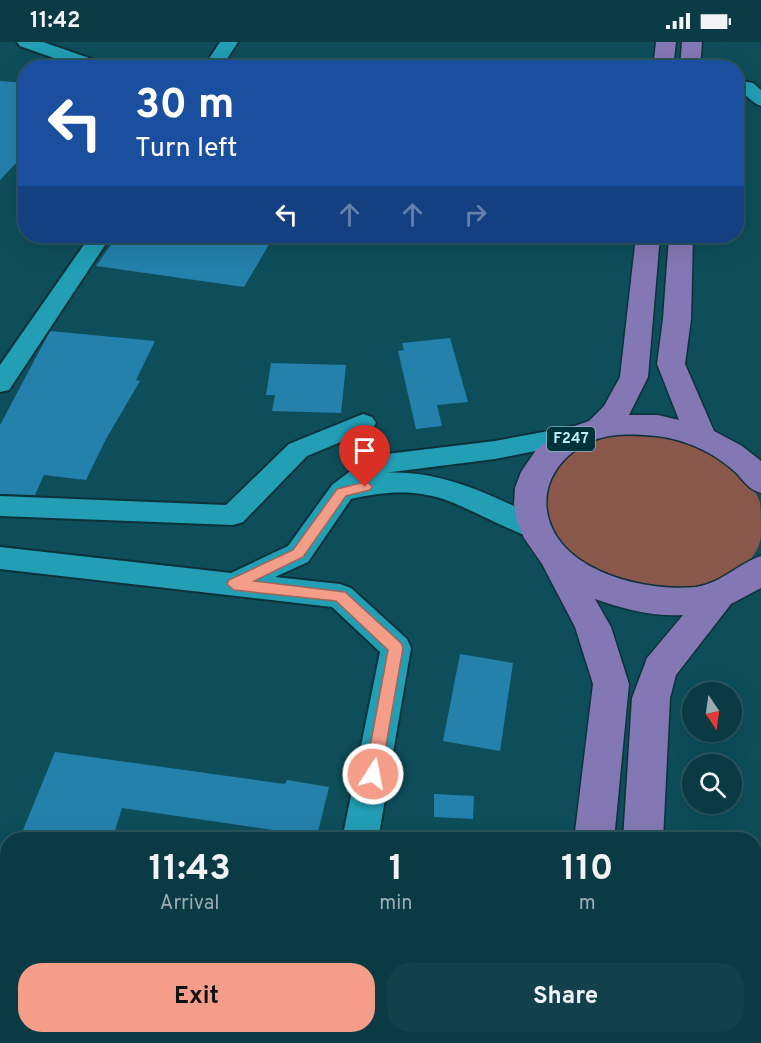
<!DOCTYPE html>
<html lang="en">
<head>
<meta charset="utf-8">
<style>
  :root { --surface:#0a3a44; --page:#13414b; --text:#f1f3f6; --muted:#99adb2; --line:#2a545d; --accent:#f49e89 }
  body { margin:0; font-family:Overpass,sans-serif; background:var(--page); color:var(--text); height:100vh; display:flex; flex-direction:column; font-size:22px; white-space:nowrap }
  * { box-sizing:border-box; margin:0 }
  p { font-size:20px; color:var(--muted) }
  .icon { flex:none; width:33px; height:33px; fill:none; stroke:currentColor; stroke-width:2; stroke-linecap:round; stroke-linejoin:round }
  .map { position:relative; flex:1; overflow:hidden }
  .side { position:absolute; left:0px; top:790px; width:762px; height:212px; display:flex; flex-direction:column; background:var(--surface); border-radius:24px 24px 0 0; box-shadow:0 6px 24px #0002,0 0 0 2px var(--line) }
  .side>* { flex:none }
  .guide { position:absolute; left:18px; top:18px; width:726px; height:183px; border-radius:24px; box-shadow:0 6px 24px #0002,0 0 0 2px var(--line); background:#1a4fa0; color:#fff; overflow:hidden }
  .needle { width:39px; rotate:167deg }
  .fabs { position:absolute; left:682px; top:640px; display:grid; gap:12px }
  .fabs a { display:grid; place-items:center; width:60px; height:60px; border-radius:50%; background:var(--surface); box-shadow:0 6px 24px #0002,0 0 0 2px var(--line); font-size:30px }
  .pin { position:absolute; display:grid; place-items:center; width:51px; height:51px; color:#fff; margin:-62px -26px; border-radius:50% 50% 50% 0; rotate:-45deg; box-shadow:0 0 6px #0007 }
  .pin .icon { rotate:45deg }
  .me { position:absolute; width:66px; margin:-33px; rotate:11deg; stroke-linejoin:round; filter:drop-shadow(0 0 4px #0008) }
  .turn { display:flex; align-items:center; gap:21px; height:126px; padding:0 18px; font-size:27px }
  .turn .icon { width:78px; height:78px; stroke-width:2.5 }
  .turn b { display:block; font-size:42px; line-height:51px }
  .lanes { display:flex; align-items:center; height:57px; padding:0 18px; background:#0003; justify-content:center; gap:30px; direction:ltr }
  .lanes .off { opacity:.35 }
  .eta { display:flex; justify-content:space-evenly; align-items:center; height:102px; text-align:center }
  .eta b { font-size:36px; font-weight:700; line-height:42px }
  .action { display:flex; gap:12px; margin-top:auto; padding:12px 18px }
  .action a { flex:1; height:69px; border-radius:24px; background:var(--accent); color:#111; font-size:24px; font-weight:700; line-height:69px; text-align:center }
  .action a+a { background:var(--page); color:var(--text) }
  .status { display:flex; justify-content:space-between; align-items:center; height:42px; padding:0 30px; background:var(--surface); direction:ltr }
  .status svg { height:16px; fill:currentColor }
  .map>svg:first-child { display:block }
  .green { fill:#8a574b }
  .building { fill:#2381ac }
  .lines { fill:none; stroke-linecap:round; stroke-linejoin:round }
  .minor-casing { stroke:#0d3139; stroke-width:4 }
  .major-casing { stroke:#0d3139; stroke-width:3 }
  .minor { fill:#229eb5; fill-rule:evenodd }
  .major { fill:#8478b4; fill-rule:evenodd }
  .route { fill:#f49e89; stroke:#9f6759; stroke-width:1.5 }
  .labels { text-anchor:middle; dominant-baseline:central; stroke-width:4.5; stroke-linejoin:round; paint-order:stroke }
  .shield { fill:#00323c; stroke:#84b6c2; stroke-width:1.5 }
  .shield-label { font-size:15px; font-weight:bold; fill:#bdeffb }
</style>
</head>
<body>
<div class="status"><b>11:42</b><svg viewBox="0 0 49 12"><path d="M0 12V9h3v3zM5 12V6h3v6zM10 12V3h3v9zM15 12V0h3v12zM26 1h20v11H26zM47 4h2v5h-2z"/></svg></div>
<div class="map">
<svg width="761" height="1001" viewBox="0 0 761 1001">
  <rect width="100%" height="100%" fill="#0d4e5a"/>
  <path class="green" d="M631 390C680 394 741 408 760 460 761 469 761 482 761 492 761 511 742 529 726 535 692 548 658 551 623 541 575 527 510 465 561 417 572 407 585 399 600 395 610 392 621 392 631 390Z"/>
  <path class="building" d="M0 39 26 41V119L19 118 0 138Z
    M117 194H274L244 245 96 224Z
    M50 289 155 299 136 338 140 339 106 397 86 438 44 433 35 453 0 452V383Z
    M450 296 468 360 437 363 442 384 416 387 398 309 404 308 402 301Z
    M271 321 346 323 341 371 272 369 275 353H266Z
    M460 612 513 621 500 709 443 699Z
    M55 710 285 742 287 738 329 745 316 798H270L273 788 122 766 112 798H19Z
    M434 752 474 754 473 777 434 775Z"/>
  <g class="lines">
    <g class="minor-casing">
      <path id="minor" d="M17 0H43L106 22 109 26H82L20 4Z
        M220 0H238L221 26H203Z
        M736 38 753 41 761 48V64C751 61 746 50 736 49Z
        M90 194H111L9 348 0 350V323Z
        M363 372 372 375 376 381 372 387 307 414 243 480 233 483 0 474V454L226 463 289 402Z
        M581 383 590 386 594 392 590 398 495 417 384 431C442 427 495 455 545 479L549 486 545 493C542 494 539 496 536 496 525 497 461 462 443 457 411 447 383 450 351 457L308 520 275 535 340 542 351 546 407 597 411 606 378 798H342L380 610 332 565 0 527V505L231 531 288 504 332 443 370 414 495 399Z
        M303 994H343L342 1001H302Z"/>
    </g>
    <g class="major-casing">
      <path id="major" d="M656 0H676L673 26H653Z
        M682 0H702L700 26H680Z
        M636 194H660L648 335 629 373H658L679 378 657 322 663 277 669 194H693L691 277 685 322 714 389 742 404 761 419V451C747 447 744 438 734 429 713 410 684 397 656 394 638 392 615 391 597 397 563 409 538 441 549 478 565 531 647 550 696 545 722 541 737 522 761 514V546L731 562 676 633 670 656 663 798H623L632 656 647 616 683 573C653 575 623 567 595 557L611 585 629 642 614 798H574L593 642 575 585 542 522 524 496 517 479 514 462 515 446 521 430 536 408 551 396 569 386 589 379 604 364 620 335Z
        M549 994H595L594 1001H548Z
        M609 994H655V1001H609Z"/>
    </g>
    <use href="#minor" class="minor"/>
    <use href="#major" class="major"/>
  </g>
  <path class="route" d="M365 440 370 442 372 445 370 448 346 454 303 515 254 539 345 550 401 601 403 606 381 732 379 737 373 739 367 737 365 732 388 608 336 559 234 548 227 542 229 538 293 508 337 447Z"/>
  <g class="labels">
    <rect class="shield" x="547" y="385" width="48" height="24" rx="4.5"/>
    <g class="shield-label">
      <text x="571" y="397">F247</text>
    </g>
  </g>
</svg>
<div class="fabs">
<a><svg class="needle" viewBox="-14 -14 28 28"><path d="M0-13l5 13h-10z" fill="#e53935"/><path d="M0 13l5-13h-10z" fill="#99adb2"/></svg></a>
<a><svg class="icon" aria-label="search" viewBox="0 0 24 24"><circle cx="10" cy="10" r="6"/><path d="M15 15l6 6"/></svg></a>
</div>
<div class="pin" style="left:365px;top:445px;background:#d93025"><svg class="icon" aria-label="arrive" viewBox="0 0 24 24"><path d="M6 21V4h12l-3 4 3 4H6"/></svg></div>
<svg class="me" style="left:373px;top:732px" viewBox="-20 -20 40 40"><circle r="17" fill="#f49e89" stroke="#fff" stroke-width="3"/><path d="M0-11L8 9 0 5-8 9z" fill="#fff"/></svg>
<div class="guide">
<div class="turn"><svg class="icon" aria-label="left" viewBox="0 0 24 24"><path d="M17 20v-9H6M10 6l-5 5 5 5"/></svg><div><b>30 m</b>Turn left</div></div>
<div class="lanes"><svg class="icon" aria-label="left" viewBox="0 0 24 24"><path d="M17 20v-9H6M10 6l-5 5 5 5"/></svg><svg class="icon off" aria-label="ahead" viewBox="0 0 24 24"><path d="M12 20V5M6 11l6-6 6 6"/></svg><svg class="icon off" aria-label="ahead" viewBox="0 0 24 24"><path d="M12 20V5M6 11l6-6 6 6"/></svg><svg class="icon off" aria-label="right" viewBox="0 0 24 24"><path d="M7 20v-9h11M14 6l5 5-5 5"/></svg></div>
</div>
<section class="side">
<div class="eta">
<div><b>11:43</b><p>Arrival</p></div>
<div><b>1</b><p>min</p></div>
<div><b>110</b><p>m</p></div>
</div>
<div class="action"><a>Exit</a><a>Share</a></div>
</section>
</div>
</body>
</html>
